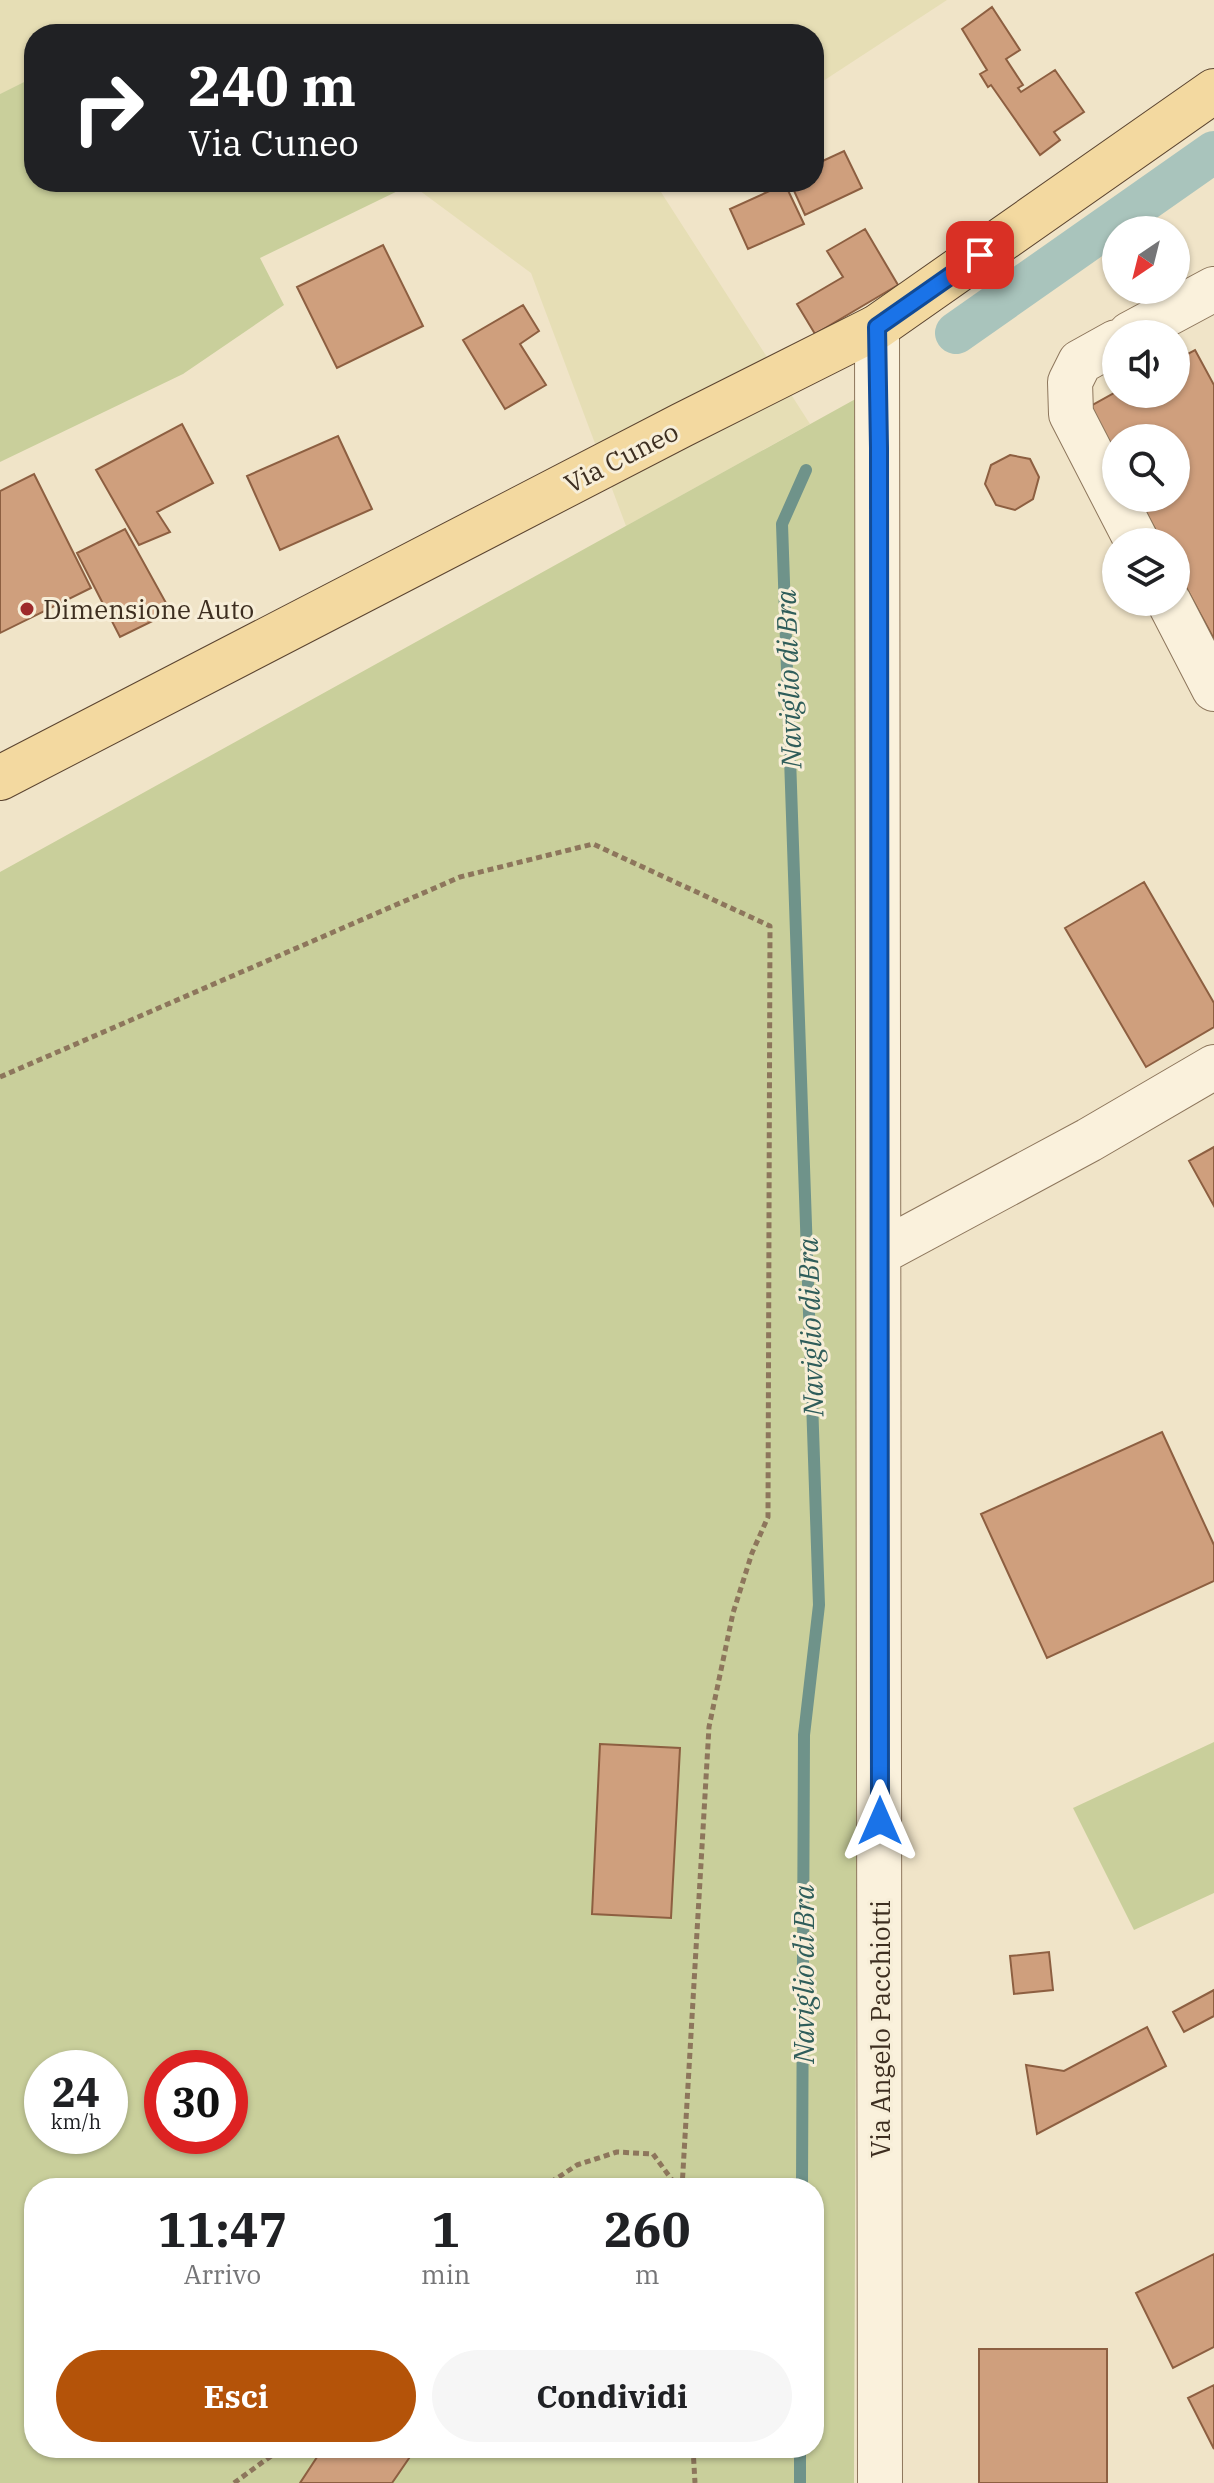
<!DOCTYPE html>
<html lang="it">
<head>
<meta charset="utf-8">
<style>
  :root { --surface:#fff; --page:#f6f6f6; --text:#202124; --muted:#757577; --accent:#b45309 }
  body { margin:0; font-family:"IBM Plex Serif",serif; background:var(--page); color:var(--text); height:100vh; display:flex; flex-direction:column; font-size:30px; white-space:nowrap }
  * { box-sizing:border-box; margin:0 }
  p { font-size:26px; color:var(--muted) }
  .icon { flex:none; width:44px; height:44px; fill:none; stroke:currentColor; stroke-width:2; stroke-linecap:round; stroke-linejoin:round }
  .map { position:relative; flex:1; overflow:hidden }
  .drawer { position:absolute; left:24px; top:2178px; width:800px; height:280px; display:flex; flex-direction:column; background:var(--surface); border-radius:32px; box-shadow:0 2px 6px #0004 }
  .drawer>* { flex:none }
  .top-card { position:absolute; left:24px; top:24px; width:800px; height:168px; border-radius:32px; box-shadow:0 2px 6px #0004; background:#202124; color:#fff; overflow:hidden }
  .needle { width:52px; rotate:215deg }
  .fabs { position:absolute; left:1102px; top:216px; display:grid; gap:16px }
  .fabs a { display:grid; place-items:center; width:88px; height:88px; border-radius:50%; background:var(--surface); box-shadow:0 2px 6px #0004; font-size:40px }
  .speed { position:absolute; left:24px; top:2050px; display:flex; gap:16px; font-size:40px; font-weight:700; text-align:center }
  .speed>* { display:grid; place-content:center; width:104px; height:104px; border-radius:50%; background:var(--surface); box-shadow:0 2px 6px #0004; line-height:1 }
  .speed small { font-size:20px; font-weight:400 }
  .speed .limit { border:12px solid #d22; background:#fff; color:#111 }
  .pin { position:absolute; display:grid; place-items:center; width:68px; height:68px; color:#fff; margin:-34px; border-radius:16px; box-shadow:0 4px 12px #0006 }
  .me { position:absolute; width:88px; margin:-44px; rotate:0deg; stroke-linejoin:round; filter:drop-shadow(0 0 6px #0008) }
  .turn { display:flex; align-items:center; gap:28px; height:168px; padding:0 32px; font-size:36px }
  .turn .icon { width:104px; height:104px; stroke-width:2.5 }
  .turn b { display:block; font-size:56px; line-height:68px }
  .eta { display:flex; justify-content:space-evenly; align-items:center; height:136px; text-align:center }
  .eta b { font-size:48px; font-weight:700; line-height:56px }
  .cta { display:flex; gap:16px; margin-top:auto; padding:16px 32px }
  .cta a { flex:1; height:92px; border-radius:48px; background:var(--accent); color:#fff; font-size:32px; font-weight:700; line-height:92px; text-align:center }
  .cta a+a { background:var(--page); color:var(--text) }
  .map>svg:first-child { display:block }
  .farmland { fill:#e6deb5 }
  .green { fill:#c9cf9b; fill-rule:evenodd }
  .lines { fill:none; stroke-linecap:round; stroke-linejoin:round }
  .stream { stroke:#6f938a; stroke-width:12 }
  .canal { stroke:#a9c4bc; stroke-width:42 }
  .building { fill:#cf9f7d; stroke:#8d5f41; stroke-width:2 }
  .minor-casing { stroke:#8d765c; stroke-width:46 }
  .major-casing { stroke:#5b4430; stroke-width:46 }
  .path { stroke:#8d765c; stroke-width:5; stroke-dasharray:6 4; stroke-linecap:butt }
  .minor { stroke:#faf1dc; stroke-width:44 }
  .major { stroke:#f3d9a0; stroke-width:44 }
  .route-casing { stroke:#114b97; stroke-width:20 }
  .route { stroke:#1a73e8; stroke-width:14 }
  .poi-dot { fill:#9e2a2b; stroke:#f7eed8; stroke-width:3 }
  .labels { text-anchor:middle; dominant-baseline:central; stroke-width:6; stroke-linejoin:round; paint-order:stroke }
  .street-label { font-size:26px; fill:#3d2e20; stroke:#f7eed8 }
  .poi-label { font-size:26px; fill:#3d2e20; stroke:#f7eed8; text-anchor:start }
  .water-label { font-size:28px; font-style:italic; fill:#2f5d5a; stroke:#f7eed8 }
</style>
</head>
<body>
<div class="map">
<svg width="1214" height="2483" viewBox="0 0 1214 2483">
  <rect width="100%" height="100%" fill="#f0e4c8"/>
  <path class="farmland" d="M0 0H947L814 87V34H34V77L0 94Z
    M408 182H669L659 189 810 424 626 526 531 273Z"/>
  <path class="green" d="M34 77V182H408L410 185 260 258 284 305 183 374 0 462V94Z
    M879 386 862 510 854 2483H0V872ZM42 2068H110V2136H42ZM162 2068H230V2136H162ZM34 2188H814V2448H34Z
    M1214 1742V1893L1134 1930 1073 1808Z"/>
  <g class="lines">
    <path class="stream" d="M802 2188 804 1735 819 1605 782 524 806 470
      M800 2483V2448"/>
    <path class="canal" d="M956 333 1214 152"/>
  </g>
  <path class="building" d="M992 7 1020 50 1006 59 1023 85 1018 88 1021 92 1055 70 1084 112 1054 132 1060 140 1040 155 991 85 988 87 980 74 987 70 962 29Z
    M844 151 862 188 805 215 790 182H814V165Z
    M785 184 804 224 748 249 730 209Z
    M865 229 898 285 815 334 797 304 843 277 827 251Z
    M383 245 423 326 337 368 297 287Z
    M523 305 539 331 520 344 546 385 505 409 463 340Z
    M1195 350 1214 385V639L1176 569V542H1162L1138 498H1176V438H1116V458L1089 407 1116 392V394H1176V360Z
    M182 424 213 483 157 512 170 532 139 545 96 470Z
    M338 436 372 509 280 550 247 476Z
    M1010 455 1030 459 1039 477 1033 499 1015 510 996 505 985 484 991 465Z
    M34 474 91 588 0 633V491Z
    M125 529 171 612 120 637 77 553Z
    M1144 882 1214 1003V1027L1146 1067 1065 928Z
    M1214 1147V1206L1189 1161Z
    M1162 1432 1214 1545V1581L1047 1658 981 1514Z
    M600 1744 680 1748 671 1918 592 1914Z
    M1049 1952 1053 1990 1014 1994 1010 1956Z
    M1214 1990V2016L1184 2032 1173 2012Z
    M1147 2027 1166 2066 1037 2134 1026 2065 1064 2071Z
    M1214 2254V2347L1173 2368 1136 2293Z
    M979 2349H1107V2483H979Z
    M1214 2385V2449L1188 2398Z
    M323 2448H416L392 2483H300Z"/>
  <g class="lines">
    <g class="minor-casing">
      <path id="minor" d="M877 327 880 2483
        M1130 334 1214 289
        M1116 342 1080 362 1070 382 1071 414 1137 542
        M1169 602 1214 689
        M879 1253 1089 1140 1214 1067"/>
    </g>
    <g class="major-casing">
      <path id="major" d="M0 778 682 425 877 327 1214 91"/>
    </g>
    <path class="path" d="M0 1077 460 877 593 844 770 926 768 1517 752 1553 733 1613 709 1727 682 2188
      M542 2188 577 2165 617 2152 653 2154 678 2188
      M693 2448 695 2483
      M234 2483 282 2448"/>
    <use href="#minor" class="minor"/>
    <use href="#major" class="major"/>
  </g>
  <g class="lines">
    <g class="route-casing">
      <path id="route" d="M880 1821 879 448 877 327 980 255"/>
    </g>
    <use href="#route" class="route"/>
  </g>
  <circle class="poi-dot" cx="27" cy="609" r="8"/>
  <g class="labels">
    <g class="street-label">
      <text transform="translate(621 457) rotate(-27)">Via Cuneo</text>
      <text transform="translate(880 2029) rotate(-90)">Via Angelo Pacchiotti</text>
    </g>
    <g class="poi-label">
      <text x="43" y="609">Dimensione Auto</text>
    </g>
    <g class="water-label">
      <text transform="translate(788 679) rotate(-92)">Naviglio di Bra</text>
      <text transform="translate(810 1327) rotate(-92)">Naviglio di Bra</text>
      <text transform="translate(803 1974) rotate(-90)">Naviglio di Bra</text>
    </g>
  </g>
</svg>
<div class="fabs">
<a><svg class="needle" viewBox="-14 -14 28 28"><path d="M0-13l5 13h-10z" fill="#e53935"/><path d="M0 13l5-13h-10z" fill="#757577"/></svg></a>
<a><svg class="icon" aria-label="sound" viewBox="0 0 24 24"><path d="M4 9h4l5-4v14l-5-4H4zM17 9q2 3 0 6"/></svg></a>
<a><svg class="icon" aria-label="search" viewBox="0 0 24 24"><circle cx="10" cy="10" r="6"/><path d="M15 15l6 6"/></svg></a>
<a><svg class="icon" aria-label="layers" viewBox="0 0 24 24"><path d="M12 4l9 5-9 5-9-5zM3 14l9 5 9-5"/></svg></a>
</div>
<div class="speed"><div>24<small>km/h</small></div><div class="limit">30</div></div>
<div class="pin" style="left:980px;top:255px;background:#d93025"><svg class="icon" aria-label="arrive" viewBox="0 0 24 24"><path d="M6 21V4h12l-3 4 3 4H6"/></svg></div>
<svg class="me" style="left:880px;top:1821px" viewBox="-20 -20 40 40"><path d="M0-17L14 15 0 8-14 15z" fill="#1a73e8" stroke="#fff" stroke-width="4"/></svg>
<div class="top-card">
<div class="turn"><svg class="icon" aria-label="right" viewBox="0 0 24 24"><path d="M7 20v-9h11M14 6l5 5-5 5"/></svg><div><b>240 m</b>Via Cuneo</div></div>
</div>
<section class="drawer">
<div class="eta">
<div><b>11:47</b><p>Arrivo</p></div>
<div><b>1</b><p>min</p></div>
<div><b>260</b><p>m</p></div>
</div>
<div class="cta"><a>Esci</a><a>Condividi</a></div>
</section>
</div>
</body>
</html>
